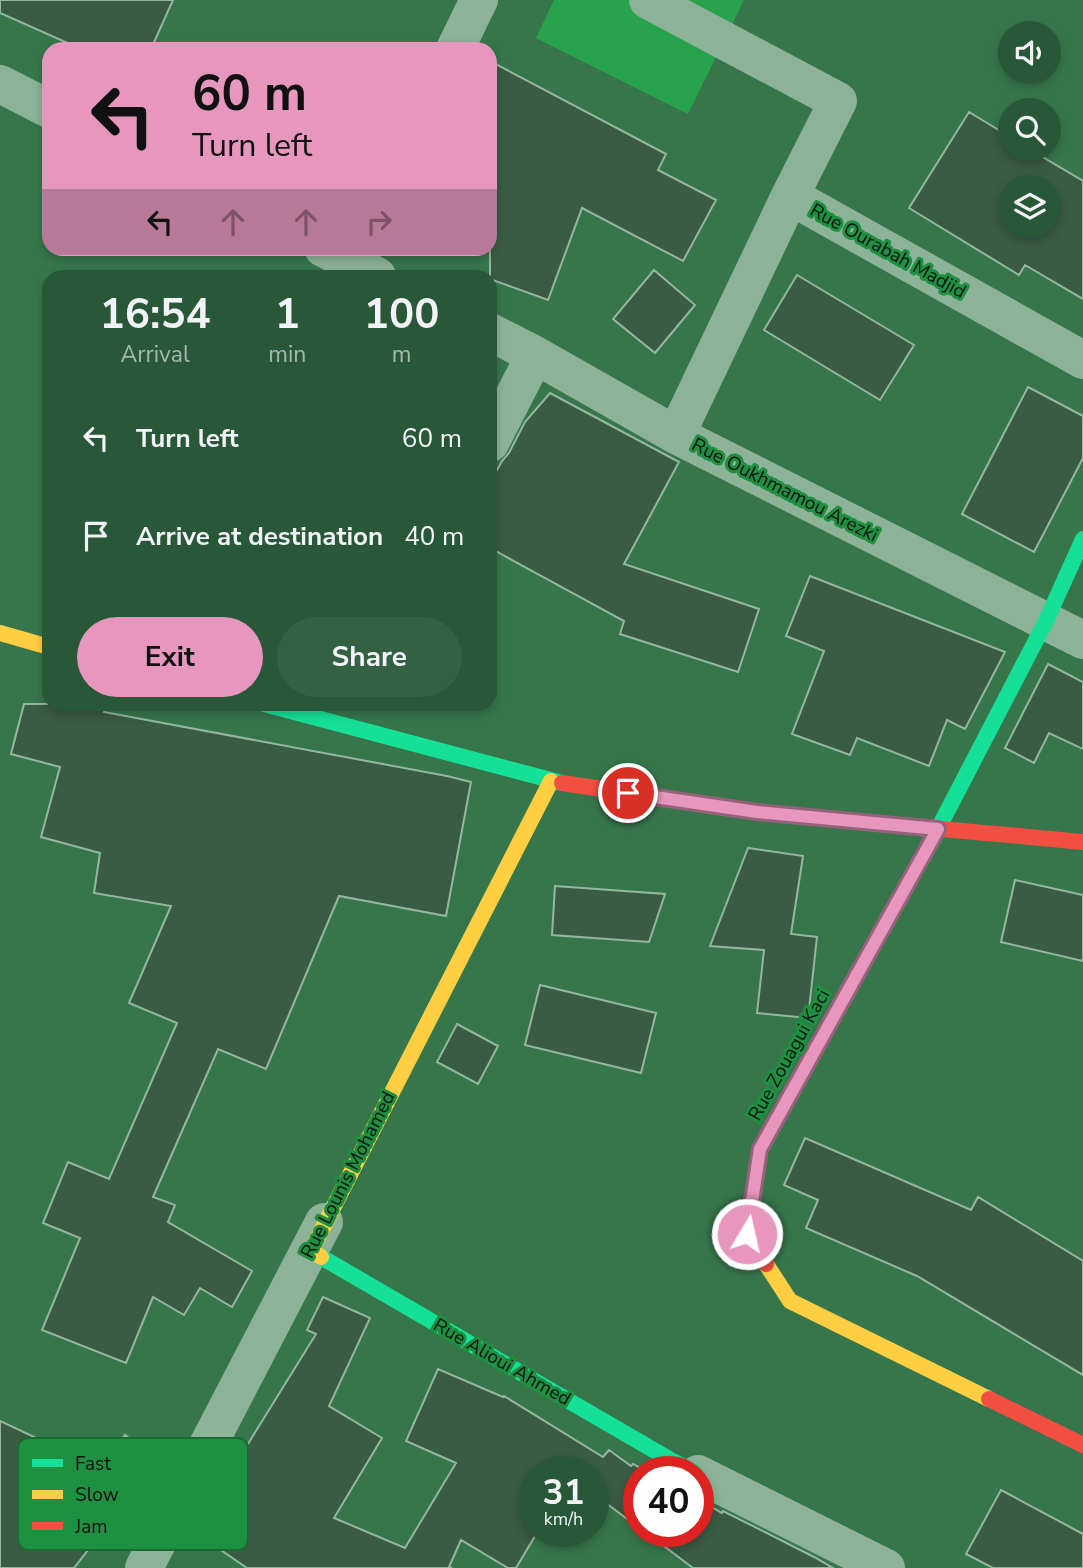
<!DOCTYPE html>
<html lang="en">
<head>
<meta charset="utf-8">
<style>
  :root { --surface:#295838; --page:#356143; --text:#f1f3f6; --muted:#a5b8ae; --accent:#e797bd }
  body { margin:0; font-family:"Nunito Sans",sans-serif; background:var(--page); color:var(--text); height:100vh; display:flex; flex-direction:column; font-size:26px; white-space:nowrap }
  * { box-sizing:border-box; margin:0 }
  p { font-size:23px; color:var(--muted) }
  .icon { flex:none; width:38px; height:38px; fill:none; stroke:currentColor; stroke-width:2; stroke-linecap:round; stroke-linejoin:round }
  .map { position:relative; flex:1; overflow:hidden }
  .panel { position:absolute; left:42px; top:270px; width:455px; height:441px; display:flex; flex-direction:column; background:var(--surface); border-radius:21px; box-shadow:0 4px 10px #0003 }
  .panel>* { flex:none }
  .top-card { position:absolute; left:42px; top:42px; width:455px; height:214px; border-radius:21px; box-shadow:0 4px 10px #0003; background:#e797bd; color:#111; overflow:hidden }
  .fabs { position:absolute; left:998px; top:21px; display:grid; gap:14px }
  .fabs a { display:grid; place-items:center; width:63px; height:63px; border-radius:50%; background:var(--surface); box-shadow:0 4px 10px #0003; font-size:35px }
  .speed { position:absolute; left:518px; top:1456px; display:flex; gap:14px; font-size:35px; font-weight:700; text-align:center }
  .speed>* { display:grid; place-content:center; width:91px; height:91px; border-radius:50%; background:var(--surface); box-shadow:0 4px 10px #0003; line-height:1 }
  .speed small { font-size:18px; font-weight:400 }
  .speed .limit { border:10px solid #d22; background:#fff; color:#111 }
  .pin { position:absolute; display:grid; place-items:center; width:60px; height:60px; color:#fff; margin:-30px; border:4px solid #fff; border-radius:50%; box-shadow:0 2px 7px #0007 }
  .me { position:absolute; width:77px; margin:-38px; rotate:9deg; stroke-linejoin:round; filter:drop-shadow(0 0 5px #0008) }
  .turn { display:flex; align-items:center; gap:24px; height:147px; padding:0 35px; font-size:32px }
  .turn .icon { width:91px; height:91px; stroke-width:2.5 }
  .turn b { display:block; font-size:49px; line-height:60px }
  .lanes { display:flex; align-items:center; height:66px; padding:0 35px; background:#0003; justify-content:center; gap:35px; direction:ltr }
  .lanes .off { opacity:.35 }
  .eta { display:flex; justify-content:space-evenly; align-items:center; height:119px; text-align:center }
  .eta b { font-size:42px; font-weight:700; line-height:49px }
  .cta { display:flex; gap:14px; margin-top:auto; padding:14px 35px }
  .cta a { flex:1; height:80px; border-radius:42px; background:var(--accent); color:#111; font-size:28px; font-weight:700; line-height:80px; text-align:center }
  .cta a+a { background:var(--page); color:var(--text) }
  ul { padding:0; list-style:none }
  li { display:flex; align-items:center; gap:21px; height:98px; padding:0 35px }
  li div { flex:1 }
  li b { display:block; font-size:26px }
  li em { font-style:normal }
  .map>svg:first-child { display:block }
  .green { fill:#29a24e }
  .building { fill:#3a5b44; stroke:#94b79f; stroke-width:2; fill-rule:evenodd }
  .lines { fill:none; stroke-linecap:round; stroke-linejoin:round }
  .street { stroke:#8cb298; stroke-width:38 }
  .fast { stroke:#16e098; stroke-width:16 }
  .slow { stroke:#ffcf43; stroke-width:16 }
  .jam { stroke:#f24e42; stroke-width:16 }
  .route-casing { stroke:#96627b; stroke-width:18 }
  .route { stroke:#e797bd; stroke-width:12 }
  .labels { text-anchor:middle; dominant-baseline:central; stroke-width:6; stroke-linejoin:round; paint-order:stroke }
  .street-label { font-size:19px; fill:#111; stroke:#1d9042 }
  .key { fill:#1d9042; stroke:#196a33; stroke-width:2 }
  .key-label { font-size:19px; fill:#111 }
</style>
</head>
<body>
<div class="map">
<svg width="1083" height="1568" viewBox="0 0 1083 1568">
  <rect width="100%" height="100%" fill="#37764b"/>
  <path class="green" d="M554 0H744L688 114 536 38Z"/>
  <path class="building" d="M0 0H173L151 49H81L0 13Z
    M490 61 666 154 658 170 716 200 683 261 582 208 548 300 490 279Z
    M969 112 1010 137V149H1029L1083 181V299L1025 265 1019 275 909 208ZM1010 187H1048V226H1010Z
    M654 270 695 305 655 353 613 319Z
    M797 275 914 345 880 400 764 330Z
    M1028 387 1083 416V458L1034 552 962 514Z
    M550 393 679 462 624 564 759 609 738 672 620 634 624 621 490 548V483L502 461 509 453 525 422Z
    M810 576 1005 652 965 729 947 720 929 766 857 738 850 755 792 734 824 651 786 636Z
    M1048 664 1083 682V749L1049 733 1034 763 1005 748Z
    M24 704H107L104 712 447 776 471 782 446 916 339 896 266 1069 218 1049 153 1197 175 1205 168 1222 252 1271 232 1307 200 1288 184 1315 153 1297 126 1363 42 1330 80 1238 43 1223 68 1162 109 1179 177 1023 129 1003 171 906 94 893 100 853 41 837 60 767 11 754Z
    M748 848 803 856 791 934 817 937 808 1018 757 1013 764 950 710 946Z
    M1015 880 1083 895V961L1001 942Z
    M555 886 665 894 649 942 552 935Z
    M540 985 656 1013 641 1073 525 1045Z
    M457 1024 498 1046 478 1084 437 1062Z
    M805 1138 971 1210 978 1197 1083 1261V1375L917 1276 806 1228 818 1200 784 1185Z
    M323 1297 370 1318 329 1406 382 1438 334 1518 405 1548 456 1463 406 1441 438 1369 503 1397 504 1396 603 1457 609 1450 631 1466 633 1464 647 1472H639V1528L598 1497 593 1502V1472H534V1531H538L516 1568H508L461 1540 449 1567 452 1568H247L189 1528 213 1484 232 1456 238 1460 316 1334 307 1330Z
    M0 1421 62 1450 94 1474 125 1435 170 1471 153 1503 134 1491 74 1568H0Z
    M1001 1490 1083 1534V1568H993L966 1554Z
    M698 1499 722 1513 723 1511 814 1557 833 1568H693L644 1531H698Z"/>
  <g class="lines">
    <path class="street" d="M648 0 838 101 790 196 1083 360
      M455 49 479 0
      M0 84 49 109
      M323 248 377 276
      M490 332 535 355 676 435 1083 640
      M676 435 790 196
      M490 443 535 355
      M698 1474 886 1568
      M144 1568 324 1222"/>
    <path class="fast" d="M264 704 562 783
      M840 1006 938 829 1046 621 1083 539
      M321 1257 669 1459 694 1472"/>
    <path class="slow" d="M0 633 49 647
      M321 1257 311 1251 551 781
      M766 1264 790 1301 989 1399"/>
    <path class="jam" d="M562 783 757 812 1083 842
      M766 1264 747 1234 760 1149 840 1006
      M989 1399 1083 1445"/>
  </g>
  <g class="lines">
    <g class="route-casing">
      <path id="route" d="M628 793 757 812 938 829 760 1149 747 1234"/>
    </g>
    <use href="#route" class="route"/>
  </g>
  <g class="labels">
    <g class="street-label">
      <text transform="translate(888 251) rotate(29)">Rue Ourabah Madjid</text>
      <text transform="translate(785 490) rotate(27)">Rue Oukhmamou Arezki</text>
      <text transform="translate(789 1055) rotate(-61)">Rue Zouagui Kaci</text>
      <text transform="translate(348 1175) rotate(-63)">Rue Lounis Mohamed</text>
      <text transform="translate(502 1362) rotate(30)">Rue Alioui Ahmed</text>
    </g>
  </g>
  <rect x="18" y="1438" width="230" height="112" rx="10" class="key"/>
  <rect x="32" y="1459" width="31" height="8" fill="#16e098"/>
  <rect x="32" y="1490" width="31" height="9" fill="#ffcf43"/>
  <rect x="32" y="1522" width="31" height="8" fill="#f24e42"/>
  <g class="key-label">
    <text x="75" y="1470">Fast</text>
    <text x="75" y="1501">Slow</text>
    <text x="75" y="1533">Jam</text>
  </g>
</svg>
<div class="fabs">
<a><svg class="icon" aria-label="sound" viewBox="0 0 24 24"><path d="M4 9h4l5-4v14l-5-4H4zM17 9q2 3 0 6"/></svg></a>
<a><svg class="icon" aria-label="search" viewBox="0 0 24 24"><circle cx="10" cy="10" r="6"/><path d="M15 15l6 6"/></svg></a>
<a><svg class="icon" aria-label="layers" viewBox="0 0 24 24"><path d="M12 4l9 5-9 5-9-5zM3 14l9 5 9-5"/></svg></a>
</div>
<div class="speed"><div>31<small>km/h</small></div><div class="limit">40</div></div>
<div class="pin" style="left:628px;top:793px;background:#d93025"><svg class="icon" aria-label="arrive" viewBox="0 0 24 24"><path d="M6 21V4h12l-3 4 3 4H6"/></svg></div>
<svg class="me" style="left:747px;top:1234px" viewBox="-20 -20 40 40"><circle r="17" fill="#e797bd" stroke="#fff" stroke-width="3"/><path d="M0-11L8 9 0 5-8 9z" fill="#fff"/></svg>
<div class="top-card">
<div class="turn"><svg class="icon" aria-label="left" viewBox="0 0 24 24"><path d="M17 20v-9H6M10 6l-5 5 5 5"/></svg><div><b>60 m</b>Turn left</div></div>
<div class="lanes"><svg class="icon" aria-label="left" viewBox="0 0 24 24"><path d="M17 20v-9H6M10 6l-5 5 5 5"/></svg><svg class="icon off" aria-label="ahead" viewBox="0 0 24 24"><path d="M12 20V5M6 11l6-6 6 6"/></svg><svg class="icon off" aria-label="ahead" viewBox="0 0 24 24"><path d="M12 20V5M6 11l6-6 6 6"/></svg><svg class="icon off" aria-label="right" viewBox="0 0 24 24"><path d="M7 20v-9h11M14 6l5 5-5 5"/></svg></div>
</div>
<section class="panel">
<div class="eta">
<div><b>16:54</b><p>Arrival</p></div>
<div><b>1</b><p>min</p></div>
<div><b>100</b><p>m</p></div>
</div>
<ul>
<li><svg class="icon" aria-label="left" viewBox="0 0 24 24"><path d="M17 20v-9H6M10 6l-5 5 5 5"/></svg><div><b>Turn left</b></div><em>60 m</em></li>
<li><svg class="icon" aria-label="arrive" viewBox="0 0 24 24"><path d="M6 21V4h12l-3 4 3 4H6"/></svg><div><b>Arrive at destination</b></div><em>40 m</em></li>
</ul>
<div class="cta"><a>Exit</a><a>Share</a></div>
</section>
</div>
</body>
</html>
